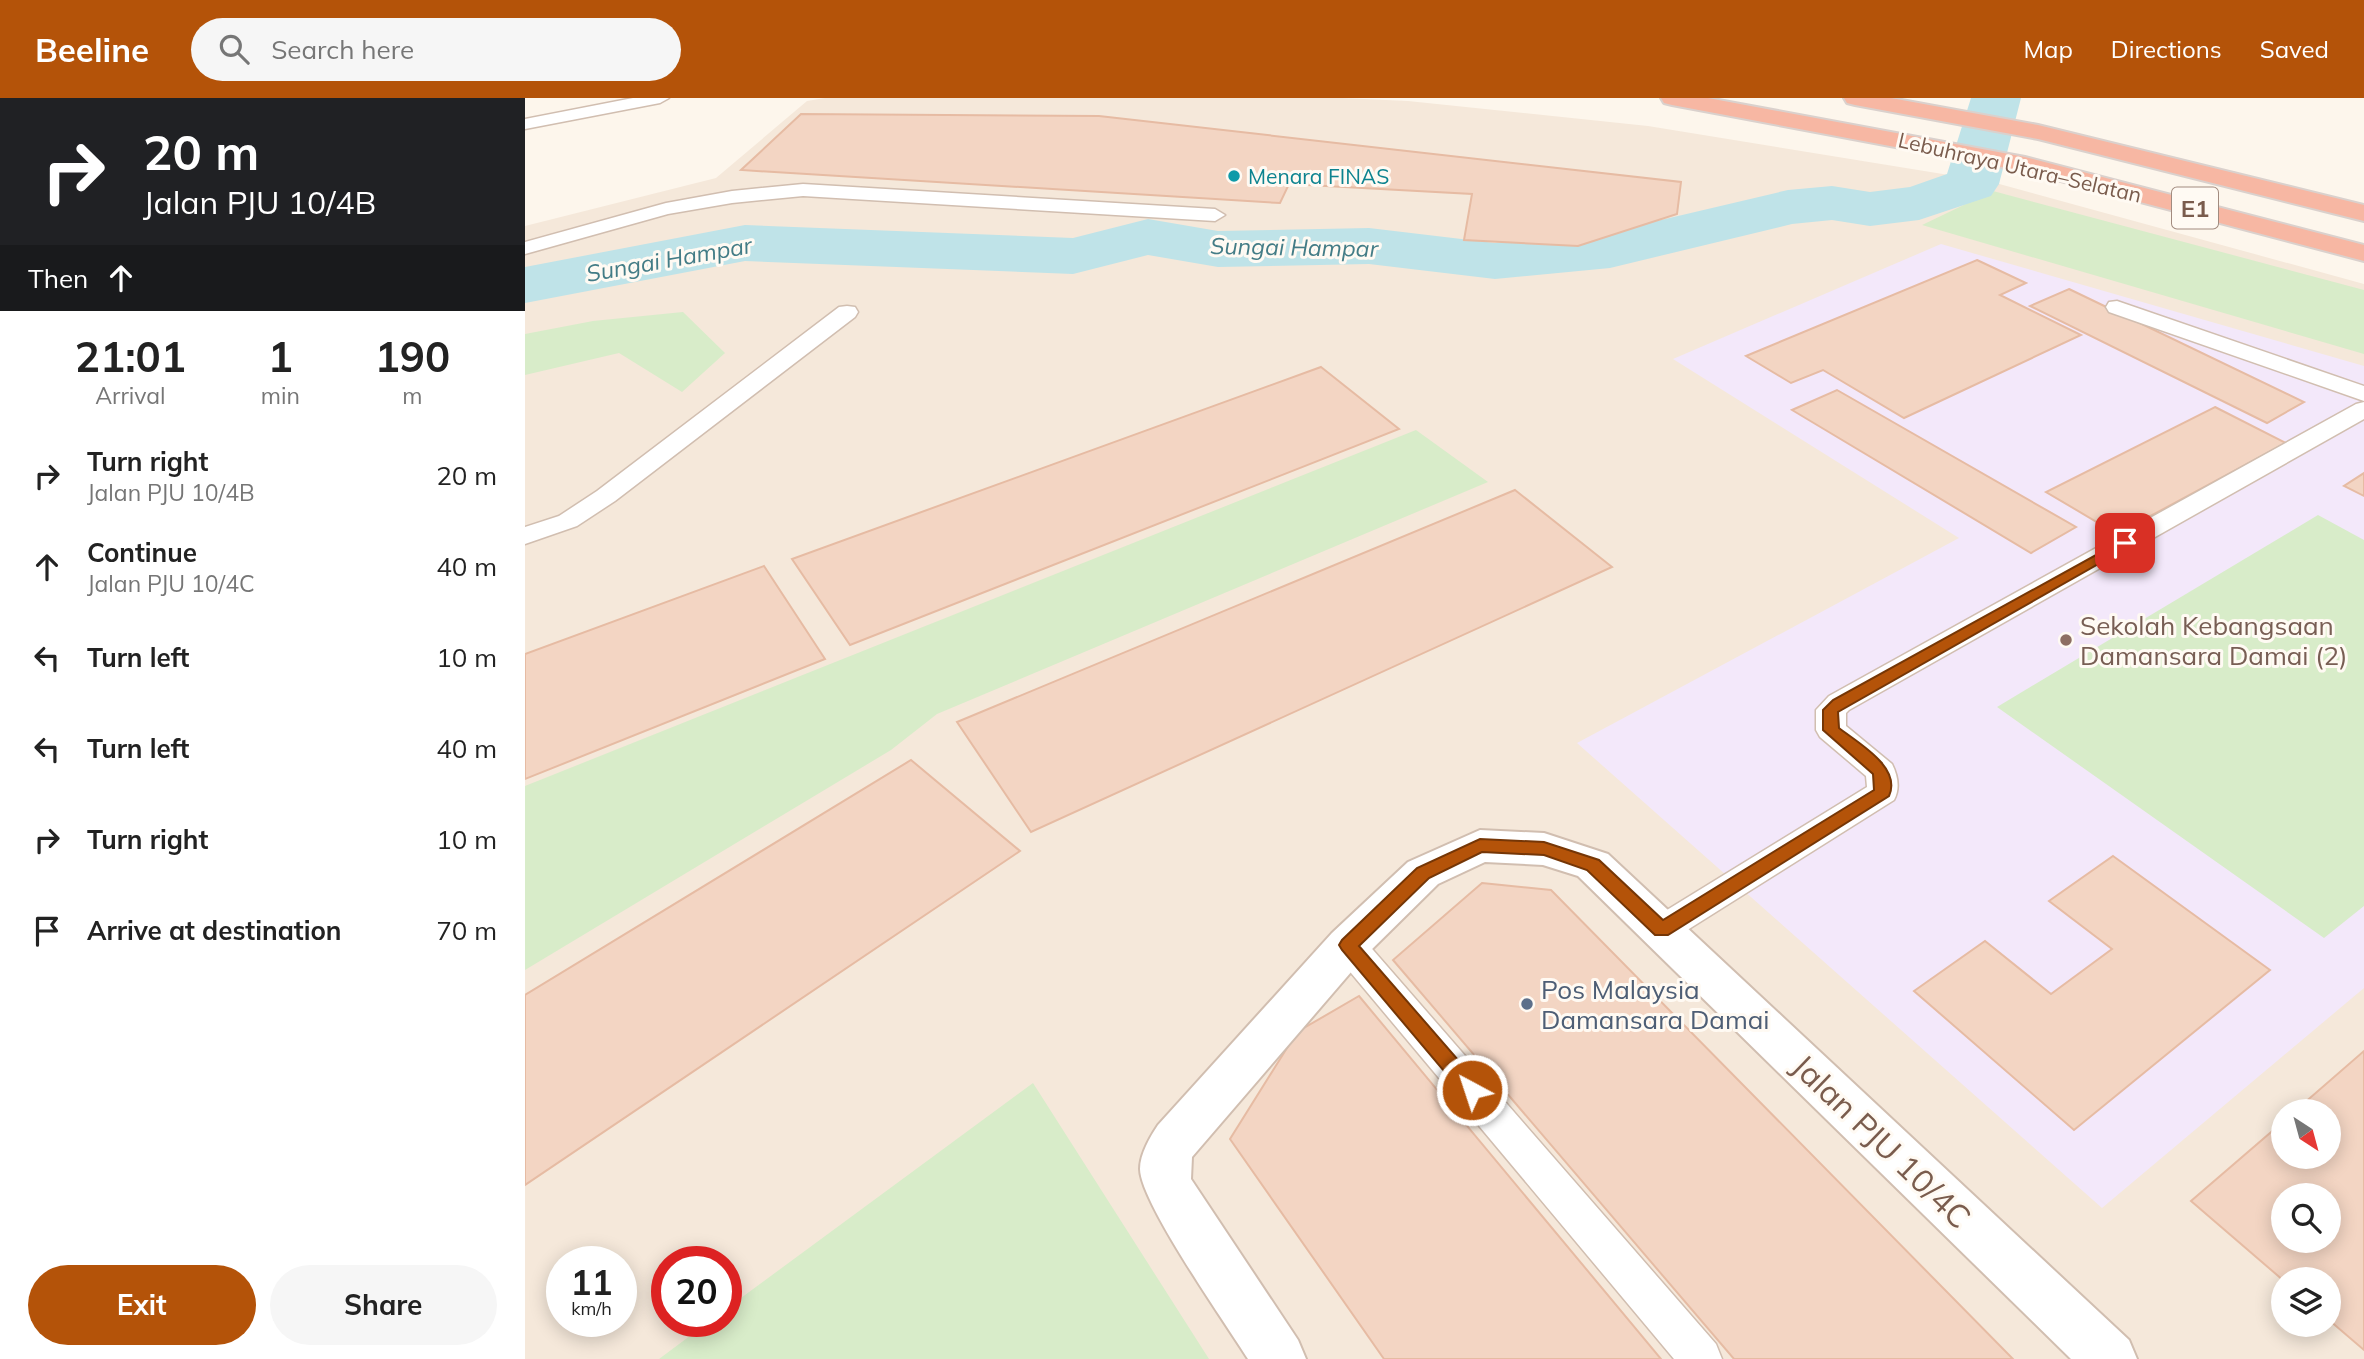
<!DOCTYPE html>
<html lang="en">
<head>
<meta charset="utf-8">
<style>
  :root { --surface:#fff; --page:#f6f6f6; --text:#222; --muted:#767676; --accent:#b45309 }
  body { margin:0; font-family:Mulish,sans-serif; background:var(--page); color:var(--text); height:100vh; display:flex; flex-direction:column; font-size:26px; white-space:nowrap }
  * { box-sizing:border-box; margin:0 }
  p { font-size:23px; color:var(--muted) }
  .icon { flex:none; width:38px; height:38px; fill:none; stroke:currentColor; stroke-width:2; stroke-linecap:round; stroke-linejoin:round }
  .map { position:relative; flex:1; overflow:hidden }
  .details { display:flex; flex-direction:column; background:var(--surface); width:525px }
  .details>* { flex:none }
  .banner { background:#202124; color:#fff; overflow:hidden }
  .needle { width:46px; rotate:144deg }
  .buttons { position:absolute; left:1746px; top:1001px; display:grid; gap:14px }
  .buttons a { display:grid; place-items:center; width:70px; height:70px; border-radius:50%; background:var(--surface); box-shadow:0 4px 18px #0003; font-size:35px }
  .speed { position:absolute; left:21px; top:1148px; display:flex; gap:14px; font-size:35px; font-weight:700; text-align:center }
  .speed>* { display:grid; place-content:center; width:91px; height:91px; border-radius:50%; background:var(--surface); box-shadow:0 4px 18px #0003; line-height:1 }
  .speed small { font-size:18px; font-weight:400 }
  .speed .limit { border:10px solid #d22; background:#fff; color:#111 }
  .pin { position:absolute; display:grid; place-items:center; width:60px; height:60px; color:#fff; margin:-30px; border-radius:14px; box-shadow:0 4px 10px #0006 }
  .me { position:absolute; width:77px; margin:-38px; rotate:320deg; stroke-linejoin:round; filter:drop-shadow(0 0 5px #0008) }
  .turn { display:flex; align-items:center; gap:24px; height:147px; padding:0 28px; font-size:32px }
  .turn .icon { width:91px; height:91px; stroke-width:2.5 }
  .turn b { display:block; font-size:49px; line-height:60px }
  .then { display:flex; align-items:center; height:66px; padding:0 28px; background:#0003; gap:14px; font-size:26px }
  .eta { display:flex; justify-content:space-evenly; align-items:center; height:119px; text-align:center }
  .eta b { font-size:42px; font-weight:700; line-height:49px }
  .primary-button { display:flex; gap:14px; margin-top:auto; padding:14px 28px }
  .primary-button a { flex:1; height:80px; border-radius:42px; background:var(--accent); color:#fff; font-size:28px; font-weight:700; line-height:80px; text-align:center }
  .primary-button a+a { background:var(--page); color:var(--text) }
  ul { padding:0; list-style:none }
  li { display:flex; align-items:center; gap:21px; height:91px; padding:0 28px }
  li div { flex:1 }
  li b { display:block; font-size:26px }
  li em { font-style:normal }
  header { display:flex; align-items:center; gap:42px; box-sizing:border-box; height:98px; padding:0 35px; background:var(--accent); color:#fff }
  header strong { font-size:33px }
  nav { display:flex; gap:38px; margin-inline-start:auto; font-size:24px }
  .search { width:490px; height:63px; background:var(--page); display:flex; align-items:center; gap:18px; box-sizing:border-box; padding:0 24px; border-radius:38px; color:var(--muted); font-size:26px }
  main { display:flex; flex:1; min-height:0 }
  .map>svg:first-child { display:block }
  .residential { fill:#f5e8da; fill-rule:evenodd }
  .education { fill:#f3e8fa }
  .green { fill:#d8ecc9 }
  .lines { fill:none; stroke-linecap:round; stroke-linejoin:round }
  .river { fill:#bfe3e8; fill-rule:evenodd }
  .building { fill:#f3d5c3; stroke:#e6bba3; stroke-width:2; fill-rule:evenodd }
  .service-casing { stroke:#d1beb0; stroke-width:3 }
  .minor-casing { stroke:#d1beb0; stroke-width:4 }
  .motorway-casing { stroke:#dad1cd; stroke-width:4 }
  .service { fill:#fff; fill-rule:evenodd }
  .minor { fill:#fff; fill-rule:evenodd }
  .motorway { fill:#f7b7a3; fill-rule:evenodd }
  .route { fill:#b45309; stroke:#753606; stroke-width:2 }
  .culture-dot { fill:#0f9aa8; stroke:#fffaf3; stroke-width:2.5 }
  .education-dot { fill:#8d6e63; stroke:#fffaf3; stroke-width:2.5 }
  .service-dot { fill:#5c6f8a; stroke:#fffaf3; stroke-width:2.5 }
  .labels { text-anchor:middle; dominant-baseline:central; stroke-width:6; stroke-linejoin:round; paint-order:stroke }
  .far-street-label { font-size:21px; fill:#7a5c4d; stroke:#fffaf3 }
  .far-culture-label { font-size:21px; fill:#0d838f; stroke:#fffaf3; text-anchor:start }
  .far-water-label { font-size:23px; font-style:italic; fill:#437c86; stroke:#fffaf3 }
  .shield { fill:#fffaf3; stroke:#a28b7f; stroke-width:2 }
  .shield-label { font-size:24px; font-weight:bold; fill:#7a5c4d }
  .education-label { font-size:26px; fill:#785e54; stroke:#fffaf3; text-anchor:start }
  .service-label { font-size:26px; fill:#4e5e75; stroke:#fffaf3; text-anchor:start }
  .near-street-label { font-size:32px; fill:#7a5c4d; stroke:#fffaf3 }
</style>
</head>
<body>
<header>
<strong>Beeline</strong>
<div class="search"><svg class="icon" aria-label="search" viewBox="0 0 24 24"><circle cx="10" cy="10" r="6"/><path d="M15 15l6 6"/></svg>Search here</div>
<nav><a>Map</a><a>Directions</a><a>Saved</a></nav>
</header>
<main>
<section class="details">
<div class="banner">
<div class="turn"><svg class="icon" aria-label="right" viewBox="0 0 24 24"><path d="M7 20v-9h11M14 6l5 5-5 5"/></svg><div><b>20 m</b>Jalan PJU 10/4B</div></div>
<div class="then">Then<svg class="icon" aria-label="ahead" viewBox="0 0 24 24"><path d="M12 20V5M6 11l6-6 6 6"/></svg></div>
</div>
<div class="eta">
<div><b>21:01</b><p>Arrival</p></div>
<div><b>1</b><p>min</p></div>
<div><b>190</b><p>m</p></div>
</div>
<ul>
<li><svg class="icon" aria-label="right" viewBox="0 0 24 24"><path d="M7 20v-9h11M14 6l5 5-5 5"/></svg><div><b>Turn right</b><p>Jalan PJU 10/4B</p></div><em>20 m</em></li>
<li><svg class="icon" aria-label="ahead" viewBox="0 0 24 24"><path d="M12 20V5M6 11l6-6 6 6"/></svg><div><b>Continue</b><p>Jalan PJU 10/4C</p></div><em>40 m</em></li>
<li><svg class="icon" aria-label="left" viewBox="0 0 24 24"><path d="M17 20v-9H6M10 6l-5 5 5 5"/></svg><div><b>Turn left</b></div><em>10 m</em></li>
<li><svg class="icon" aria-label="left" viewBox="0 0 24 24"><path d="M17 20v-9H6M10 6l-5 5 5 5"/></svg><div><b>Turn left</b></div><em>40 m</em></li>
<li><svg class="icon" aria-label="right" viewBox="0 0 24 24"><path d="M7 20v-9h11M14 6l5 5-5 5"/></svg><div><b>Turn right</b></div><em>10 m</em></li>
<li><svg class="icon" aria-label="arrive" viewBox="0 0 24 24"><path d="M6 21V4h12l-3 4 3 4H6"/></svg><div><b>Arrive at destination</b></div><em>70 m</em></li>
</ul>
<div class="primary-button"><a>Exit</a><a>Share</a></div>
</section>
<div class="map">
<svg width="1839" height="1261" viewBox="0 0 1839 1261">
  <rect width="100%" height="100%" fill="#fdf6ec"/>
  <path class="residential" d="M300 0H817L883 3 1123 28 1467 84 1839 186V1261H0V128L191 80 282 3ZM1759 1013H1804V1059H1759ZM1759 1097H1804V1143H1759ZM37 1164H96V1223H37ZM142 1164H201V1223H142ZM1759 1181H1804V1227H1759Z"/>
  <path class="education" d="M1416 146 1839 268V890L1577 1110 1052 645 1434 440 1148 261Z"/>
  <path class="green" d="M1468 93 1839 192V256L1397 127Z
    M158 214 200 255 157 294 94 255 0 277V236L68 223Z
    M891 332 963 384 412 616 366 652 0 872V688Z
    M1793 417 1839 442V808L1799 840 1472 609Z
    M508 985 684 1261H134L185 1223H201V1211Z"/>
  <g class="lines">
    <path class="river" d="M1446 0H1496L1474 86 1466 98 1394 122 1345 128 1307 122 1267 126 1085 170 970 181 844 166 693 169 623 157 548 176 220 163 0 205V169L220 127 548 140 623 121 693 133 844 130 970 145 1085 134 1263 92 1307 88 1345 94 1385 89 1422 76Z"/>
  </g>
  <path class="building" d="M276 16 574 18 1156 84 1152 116 1053 148 939 142 947 96 764 86 755 105 216 72Z
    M1452 162 1501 185 1475 197 1556 237 1379 320 1298 272 1266 285 1221 258Z
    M1544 191 1779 304 1742 325 1505 208Z
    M796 269 874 331 325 547 267 461Z
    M1312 292 1551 429 1506 455 1267 312Z
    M1690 309 1761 345 1592 436 1521 394Z
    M1839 375V398L1819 388Z
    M990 392 1087 469 506 734 432 624Z
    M239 468 300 561 0 681V556Z
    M386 662 495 753 0 1087V897Z
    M1588 758 1745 872 1549 1032 1389 893 1460 843 1526 896 1587 851 1524 803Z
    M957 785 1026 792 1488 1261H1209L868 862Z
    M834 898 1136 1261H859L705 1041 772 934Z
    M1839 953V1252L1804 1222V1181L1759 1183 1666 1103 1759 1023V1059H1804V1013H1770ZM1759 1097H1804V1143H1759Z"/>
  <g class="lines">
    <g class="service-casing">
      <path id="service" d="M108 0H144L135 5 0 31V21Z
        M278 86 690 111 700 117 690 123 278 98 207 105 143 116 0 156V144L141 105 207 93Z
        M1592 203 1839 288V303L1584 214 1581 209 1584 204Z
        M322 208 330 209 333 214 330 219 90 403 52 428 0 446V429L34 418 72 393 314 209Z
        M1839 304V321L1324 612 1321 615V628L1367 666C1373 678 1375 691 1369 702L1148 841 1136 845 1124 841 1119 832 1124 823 1342 689 1341 678 1295 639 1291 632V612L1304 598 1831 306Z
        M823 833 835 837 1191 1246 1197 1261H1149L811 857 806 847 811 837Z"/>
    </g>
    <g class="minor-casing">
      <path id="minor" d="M955 732 1019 735 1083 756 1604 1242 1612 1261H1546L1053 778 1018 767 960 764 913 786 839 859 667 1059 666 1081 773 1242 781 1261H723C701 1226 615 1104 615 1071 615 1056 625 1039 633 1027L807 835 883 764Z"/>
    </g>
    <g class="motorway-casing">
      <path id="motorway" d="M1136 0H1183L1500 59 1839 147V163L1498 73 1147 7 1139 5Z
        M1319 0H1366L1513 27 1839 107V123L1513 41 1330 7 1322 5Z"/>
    </g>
    <use href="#service" class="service"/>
    <use href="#minor" class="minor"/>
    <use href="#motorway" class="motorway"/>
  </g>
  <path class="route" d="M1600 441 1607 445 1605 448 1313 614 1314 630C1333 645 1377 669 1364 698L1143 837H1130L1062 772 1019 757 957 754 904 780 834 848 954 986 957 992 954 998 947 1001 940 998 817 852 814 847 817 842 892 770 955 741 1019 744 1074 762 1138 822 1349 692 1348 676 1298 632V612L1308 602Z"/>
  <circle class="culture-dot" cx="709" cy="78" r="7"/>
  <circle class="education-dot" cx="1541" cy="542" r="7"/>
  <circle class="service-dot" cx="1002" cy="906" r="7"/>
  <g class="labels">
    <g class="far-street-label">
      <text transform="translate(1495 69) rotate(13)">Lebuhraya Utara–Selatan</text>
    </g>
    <g class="far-culture-label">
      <text x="723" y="78">Menara FINAS</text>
    </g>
    <g class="far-water-label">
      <text transform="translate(769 149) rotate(1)">Sungai Hampar</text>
      <text transform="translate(144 161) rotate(-10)">Sungai Hampar</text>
    </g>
    <rect class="shield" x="1647" y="89.5" width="46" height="41" rx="5"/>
    <g class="shield-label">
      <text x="1670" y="110">E1</text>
    </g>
    <g class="education-label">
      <text x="1555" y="527">Sekolah Kebangsaan<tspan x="1555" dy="30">Damansara Damai (2)</tspan></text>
    </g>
    <g class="service-label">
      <text x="1016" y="891">Pos Malaysia<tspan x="1016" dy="30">Damansara Damai</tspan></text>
    </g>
    <g class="near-street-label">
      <text transform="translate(1357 1043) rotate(44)">Jalan PJU 10/4C</text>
    </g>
  </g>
</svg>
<div class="buttons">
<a><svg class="needle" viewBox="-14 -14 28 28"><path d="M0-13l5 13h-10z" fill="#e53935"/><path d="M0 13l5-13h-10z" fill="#767676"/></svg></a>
<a><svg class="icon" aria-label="search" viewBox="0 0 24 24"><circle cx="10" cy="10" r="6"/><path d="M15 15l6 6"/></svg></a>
<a><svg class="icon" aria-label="layers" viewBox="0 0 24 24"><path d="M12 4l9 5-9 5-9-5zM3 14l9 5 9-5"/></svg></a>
</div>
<div class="speed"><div>11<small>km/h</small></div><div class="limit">20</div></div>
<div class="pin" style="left:1600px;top:445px;background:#d93025"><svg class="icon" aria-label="arrive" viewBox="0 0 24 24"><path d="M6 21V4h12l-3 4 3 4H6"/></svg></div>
<svg class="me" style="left:947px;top:992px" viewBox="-20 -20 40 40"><circle r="17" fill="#b45309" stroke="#fff" stroke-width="3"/><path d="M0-11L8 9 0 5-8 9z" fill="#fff"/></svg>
</div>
</main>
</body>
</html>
